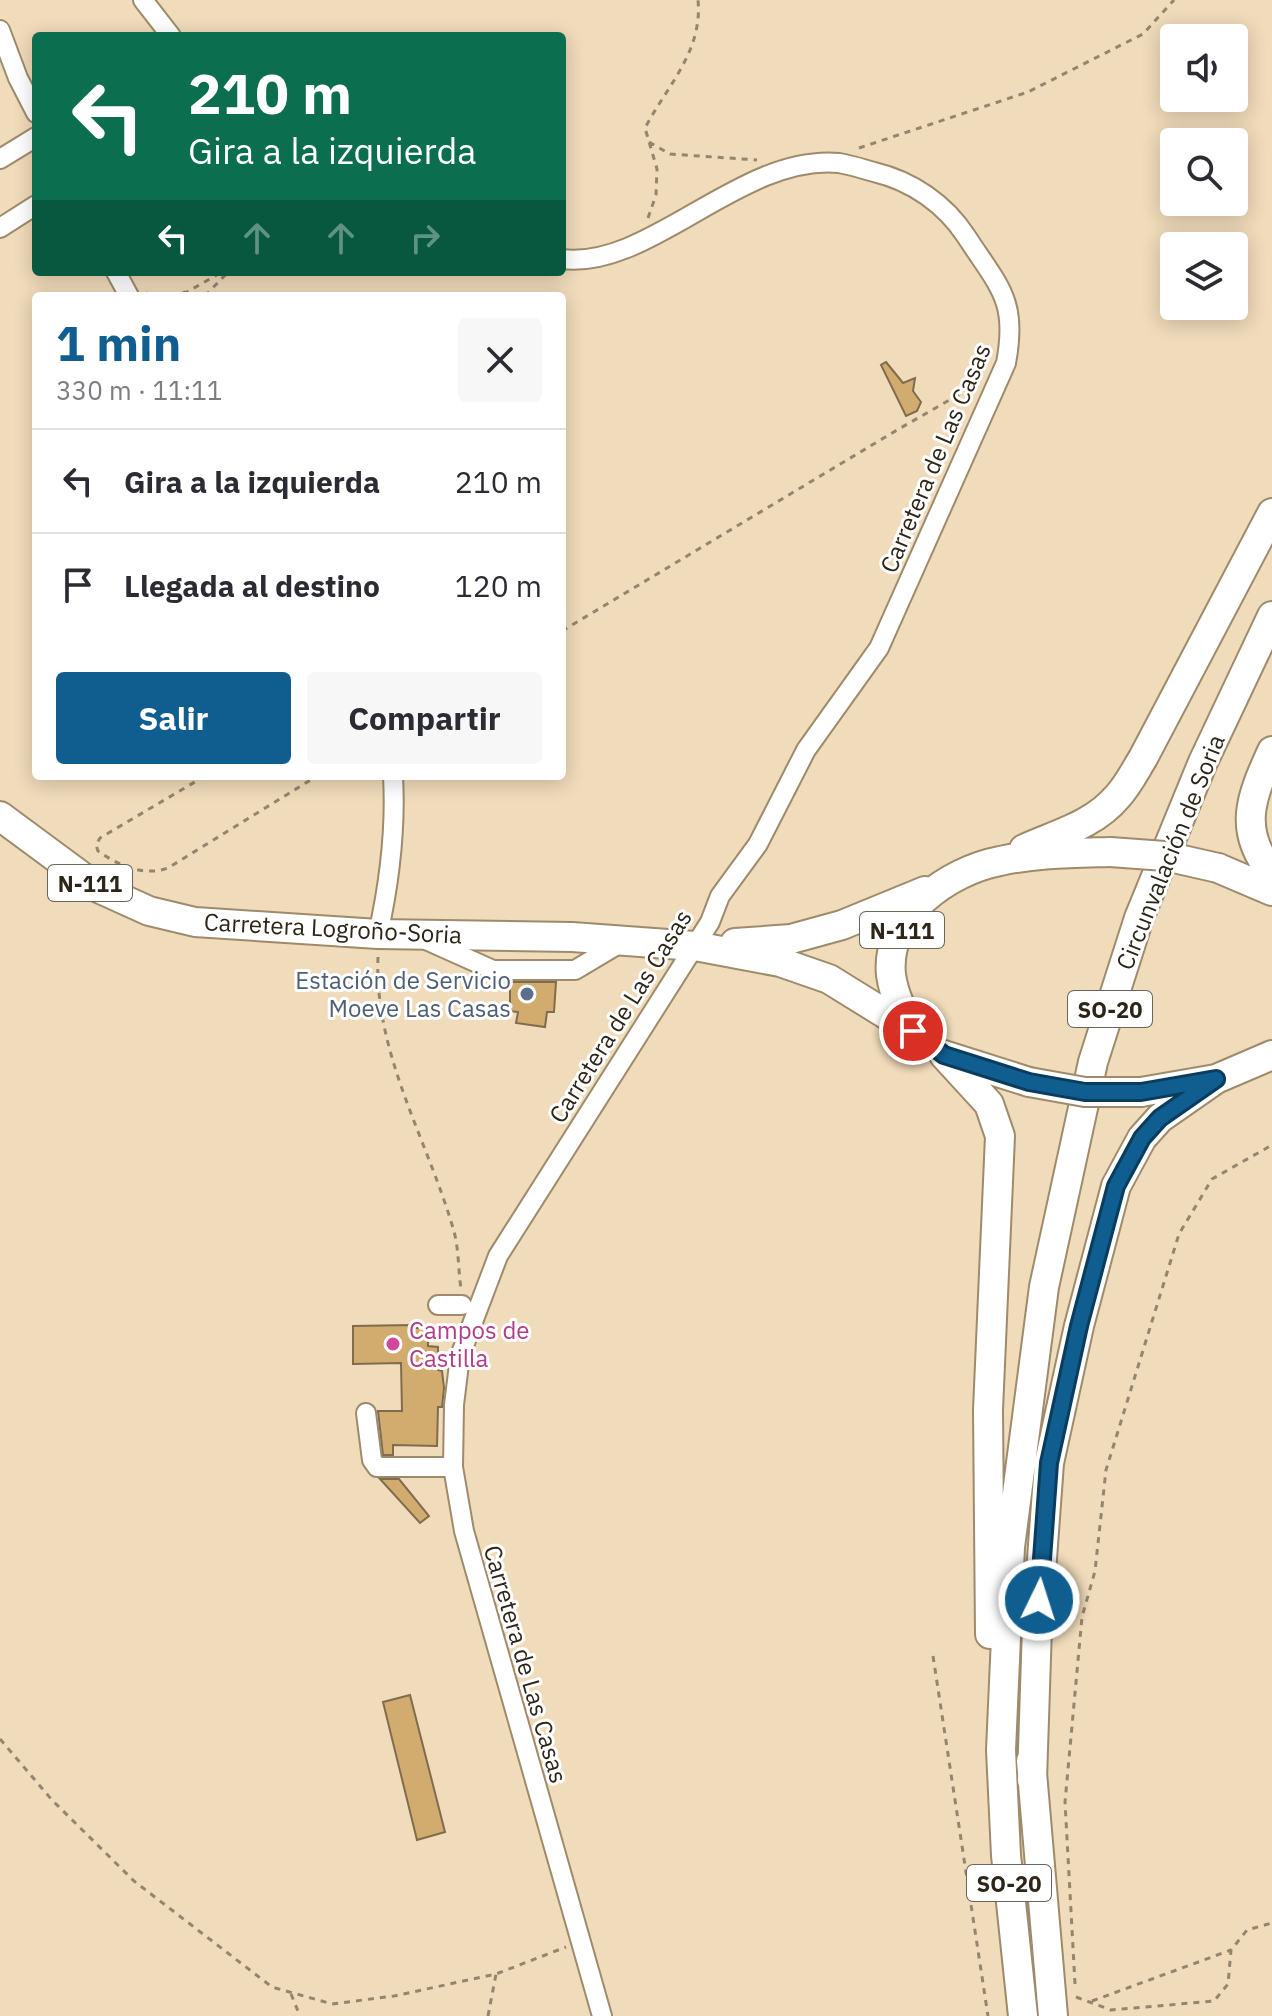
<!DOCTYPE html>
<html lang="es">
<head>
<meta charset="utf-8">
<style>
  :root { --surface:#fff; --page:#f7f7f7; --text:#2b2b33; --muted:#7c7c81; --line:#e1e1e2; --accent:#105d90 }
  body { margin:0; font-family:"IBM Plex Sans",sans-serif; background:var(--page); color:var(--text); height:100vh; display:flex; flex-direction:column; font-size:30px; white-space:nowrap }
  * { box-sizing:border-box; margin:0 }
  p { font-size:26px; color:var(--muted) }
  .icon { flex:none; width:44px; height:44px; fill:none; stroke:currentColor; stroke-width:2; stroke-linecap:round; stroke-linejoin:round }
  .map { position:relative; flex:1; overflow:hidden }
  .drawer { position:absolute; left:32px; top:292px; width:534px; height:488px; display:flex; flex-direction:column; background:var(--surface); border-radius:8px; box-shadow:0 4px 20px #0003 }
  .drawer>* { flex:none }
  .top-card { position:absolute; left:32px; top:32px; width:534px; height:244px; border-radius:8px; box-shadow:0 4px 20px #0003; background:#0b6e4f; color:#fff; overflow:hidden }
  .controls { position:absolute; left:1160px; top:24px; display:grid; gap:16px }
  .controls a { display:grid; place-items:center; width:88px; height:88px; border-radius:8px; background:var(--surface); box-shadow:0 4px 20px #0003; font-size:40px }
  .pin { position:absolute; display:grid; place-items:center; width:68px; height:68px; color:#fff; margin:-34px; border:4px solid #fff; border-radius:50%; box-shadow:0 2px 8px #0007 }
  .me { position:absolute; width:88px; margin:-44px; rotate:4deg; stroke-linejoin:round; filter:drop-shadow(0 0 6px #0008) }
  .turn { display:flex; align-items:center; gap:28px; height:168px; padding:0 24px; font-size:36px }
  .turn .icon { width:104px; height:104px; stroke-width:2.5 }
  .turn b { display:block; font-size:56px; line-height:68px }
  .lanes { display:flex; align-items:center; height:76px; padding:0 24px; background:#0003; justify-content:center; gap:40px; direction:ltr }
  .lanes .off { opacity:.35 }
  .round { display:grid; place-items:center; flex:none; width:84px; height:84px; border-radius:8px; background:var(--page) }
  .overview { display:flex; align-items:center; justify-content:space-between; height:136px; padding:0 24px }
  h1 { font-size:48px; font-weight:800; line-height:60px; color:var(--accent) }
  .button { display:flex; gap:16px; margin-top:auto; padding:16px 24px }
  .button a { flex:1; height:92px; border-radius:8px; background:var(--accent); color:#fff; font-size:32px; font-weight:800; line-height:92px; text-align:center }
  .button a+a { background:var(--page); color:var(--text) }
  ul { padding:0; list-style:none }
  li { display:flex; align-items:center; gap:24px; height:104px; padding:0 24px; border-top:2px solid var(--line) }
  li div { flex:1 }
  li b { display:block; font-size:30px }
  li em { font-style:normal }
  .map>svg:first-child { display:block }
  .building { fill:#d2ac6e; stroke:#7f6c4f; stroke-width:2 }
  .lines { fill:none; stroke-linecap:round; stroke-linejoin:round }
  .minor-casing { stroke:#9e8b6c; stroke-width:22 }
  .highway-casing { stroke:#9e8b6c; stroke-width:32 }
  .path { stroke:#94866e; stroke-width:3; stroke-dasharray:6 6; stroke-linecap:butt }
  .minor { stroke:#fff; stroke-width:18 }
  .highway { stroke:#fff; stroke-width:28 }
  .highway-bridge-casing { stroke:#9e8b6c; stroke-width:32; stroke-linecap:butt }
  .highway-bridge { stroke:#fff; stroke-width:28 }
  .route-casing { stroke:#0a3c5e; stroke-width:20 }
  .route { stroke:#105d90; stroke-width:14 }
  .service-dot { fill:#5c6f8a; stroke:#fff; stroke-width:3 }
  .hotel-dot { fill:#d1479c; stroke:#fff; stroke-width:3 }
  .labels { text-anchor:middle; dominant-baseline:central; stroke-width:6; stroke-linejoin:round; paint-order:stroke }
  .shield { fill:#fff; stroke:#6b665d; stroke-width:2 }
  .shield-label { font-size:22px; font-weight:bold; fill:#2c2518 }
  .street-label { font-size:24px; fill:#2c2518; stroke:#fff }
  .service-label { font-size:24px; fill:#4e5e75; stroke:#fff; text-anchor:end }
  .hotel-label { font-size:24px; fill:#b23c85; stroke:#fff; text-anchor:start }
</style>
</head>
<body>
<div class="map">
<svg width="1272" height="2016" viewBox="0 0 1272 2016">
  <rect width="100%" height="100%" fill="#f0dbba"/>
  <path class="building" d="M886 362 903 383 915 378 913 391 921 402 917 411 906 416 881 365Z
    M510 982H556L554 1012H547L545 1027 516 1023 518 1012 510 1011Z
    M412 1325V1328H428V1346L438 1347V1370L442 1371 444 1388 442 1407H438L437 1446 393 1445V1455H383L378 1411H402L401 1363 353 1364V1326Z
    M380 1479H399L429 1516 420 1523Z
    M410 1695 445 1832 417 1840 383 1702Z"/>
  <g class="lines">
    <g class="minor-casing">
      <path id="minor" d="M143 0 171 36
        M0 30 18 78 36 113
        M0 159 36 137
        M0 228 36 205
        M562 259C650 270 740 154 839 163 851 165 863 169 874 172 912 181 945 204 966 236 999 287 1018 300 1006 363L879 648 806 750 758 844 720 896 710 922 498 1256 460 1356 454 1405 453 1467 464 1531 602 2016
        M116 272 129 296
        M378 934C390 880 396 830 393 776
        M426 940 493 970H575L622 942
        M438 1305H462
        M366 1413 372 1460 377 1467H453"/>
    </g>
    <g class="highway-casing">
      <path id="highway" d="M1272 751C1251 797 1237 830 1272 873
        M0 816 96 887 149 911 195 922 378 934 572 937 695 946 780 962 829 979 913 1031
        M1024 849C1057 834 1094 825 1118 796 1128 785 1135 771 1143 758L1272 513
        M1218 868 1272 891
        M735 943 791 939 842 925 925 891
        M913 1031C903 1013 894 996 891 975 885 915 948 871 1000 861 1036 853 1073 853 1110 852
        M944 1055 989 1104 1000 1136 988 1410 990 1634
        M947 1056 1029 1082
        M1141 1092 1216 1079 1272 1055
        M1031 1761 1053 2016
        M1032 1780 1037 1627 1049 1463 1079 1326 1116 1186 1142 1138 1160 1118 1216 1079
        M1023 2016 1006 1855 1001 1750 1010 1547 1044 1287 1093 1062 1139 918 1203 762 1272 616"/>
    </g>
    <path class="path" d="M649 142 670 154 757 160
      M859 148 1028 92 1143 34 1174 0
      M648 218 656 195 657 169 645 128C667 86 703 51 698 0
      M146 293 157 296
      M159 296 187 292 222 272
      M205 296 228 272
      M562 631 897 430 960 394 972 392
      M205 776 100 838 96 845 98 851C118 865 143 877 168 868L317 776
      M378 957C374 1053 427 1139 453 1228 459 1247 458 1269 461 1289
      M933 1656 988 2016
      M0 1739 52 1800 134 1881 272 1987 332 2004 394 1996 496 1974 566 1947
      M1075 1984 1065 1802 1082 1617 1095 1571 1106 1470 1179 1234 1212 1179 1272 1145
      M291 1994 300 2016
      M1076 1997 1111 2010 1214 2001 1228 1984 1231 1950 1247 1930 1272 1923
      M1092 2001 1231 1950
      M488 2016 496 1974"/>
    <use href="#minor" class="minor"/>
    <use href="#highway" class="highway"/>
    <g class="highway-bridge-casing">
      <path id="highway-bridge" d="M1110 852 1165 856 1218 868
        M1029 1082 1085 1092H1141"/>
    </g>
    <use href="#highway-bridge" class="highway-bridge"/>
  </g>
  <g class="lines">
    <g class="route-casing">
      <path id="route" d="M913 1031 944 1055 1029 1082 1085 1092H1141L1216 1079 1160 1118 1142 1138 1116 1186 1079 1326 1049 1463 1039 1600"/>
    </g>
    <use href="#route" class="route"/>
  </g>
  <circle class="service-dot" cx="527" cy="994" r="8"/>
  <circle class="hotel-dot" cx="393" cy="1344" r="8"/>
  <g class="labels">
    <g class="shield">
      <rect x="48" y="865" width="84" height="36" rx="6"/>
      <rect x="860" y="912" width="84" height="36" rx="6"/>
      <rect x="1068" y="991" width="84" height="36" rx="6"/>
      <rect x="967" y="1865" width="84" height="36" rx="6"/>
    </g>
    <g class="shield-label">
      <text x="90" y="883">N-111</text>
      <text x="902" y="930">N-111</text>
      <text x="1110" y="1009">SO-20</text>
      <text x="1009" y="1883">SO-20</text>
    </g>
    <g class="street-label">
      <text transform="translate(935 458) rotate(-67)">Carretera de Las Casas</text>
      <text transform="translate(1170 852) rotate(-68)">Circunvalación de Soria</text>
      <text transform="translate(333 928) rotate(3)">Carretera Logroño-Soria</text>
      <text transform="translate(620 1016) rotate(-58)">Carretera de Las Casas</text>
      <text transform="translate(526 1664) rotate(74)">Carretera de Las Casas</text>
    </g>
    <g class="service-label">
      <text x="511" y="980">Estación de Servicio<tspan x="511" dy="28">Moeve Las Casas</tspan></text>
    </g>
    <g class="hotel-label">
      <text x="409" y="1330">Campos de<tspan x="409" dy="28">Castilla</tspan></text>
    </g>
  </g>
</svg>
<div class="controls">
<a><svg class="icon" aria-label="sound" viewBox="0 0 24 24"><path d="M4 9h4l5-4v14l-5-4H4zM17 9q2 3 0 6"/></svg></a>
<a><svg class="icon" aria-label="search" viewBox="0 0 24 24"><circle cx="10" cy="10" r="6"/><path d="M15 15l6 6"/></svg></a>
<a><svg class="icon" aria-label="layers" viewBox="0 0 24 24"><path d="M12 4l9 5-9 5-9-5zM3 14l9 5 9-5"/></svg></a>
</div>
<div class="pin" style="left:913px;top:1031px;background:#d93025"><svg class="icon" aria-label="arrive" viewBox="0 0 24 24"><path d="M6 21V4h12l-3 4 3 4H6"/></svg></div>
<svg class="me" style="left:1039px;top:1600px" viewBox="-20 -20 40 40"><circle r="17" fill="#105d90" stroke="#fff" stroke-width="3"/><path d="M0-11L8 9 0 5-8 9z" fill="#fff"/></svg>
<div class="top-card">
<div class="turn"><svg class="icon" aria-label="left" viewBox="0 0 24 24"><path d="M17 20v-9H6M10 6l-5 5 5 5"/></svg><div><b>210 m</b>Gira a la izquierda</div></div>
<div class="lanes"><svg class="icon" aria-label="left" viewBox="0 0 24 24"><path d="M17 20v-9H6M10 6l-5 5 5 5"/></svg><svg class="icon off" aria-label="ahead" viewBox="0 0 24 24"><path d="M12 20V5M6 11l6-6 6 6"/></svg><svg class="icon off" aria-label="ahead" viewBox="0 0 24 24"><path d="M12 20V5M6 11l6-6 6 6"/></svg><svg class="icon off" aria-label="right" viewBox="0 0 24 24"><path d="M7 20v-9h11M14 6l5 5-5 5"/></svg></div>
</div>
<section class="drawer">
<div class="overview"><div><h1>1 min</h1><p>330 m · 11:11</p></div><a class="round"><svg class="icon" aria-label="close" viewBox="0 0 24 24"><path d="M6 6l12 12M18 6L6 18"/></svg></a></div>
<ul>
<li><svg class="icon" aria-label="left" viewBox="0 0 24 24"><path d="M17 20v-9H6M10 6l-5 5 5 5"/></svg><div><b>Gira a la izquierda</b></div><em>210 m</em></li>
<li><svg class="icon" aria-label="arrive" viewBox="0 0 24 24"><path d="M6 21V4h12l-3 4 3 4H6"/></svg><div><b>Llegada al destino</b></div><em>120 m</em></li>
</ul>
<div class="button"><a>Salir</a><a>Compartir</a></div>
</section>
</div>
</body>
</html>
